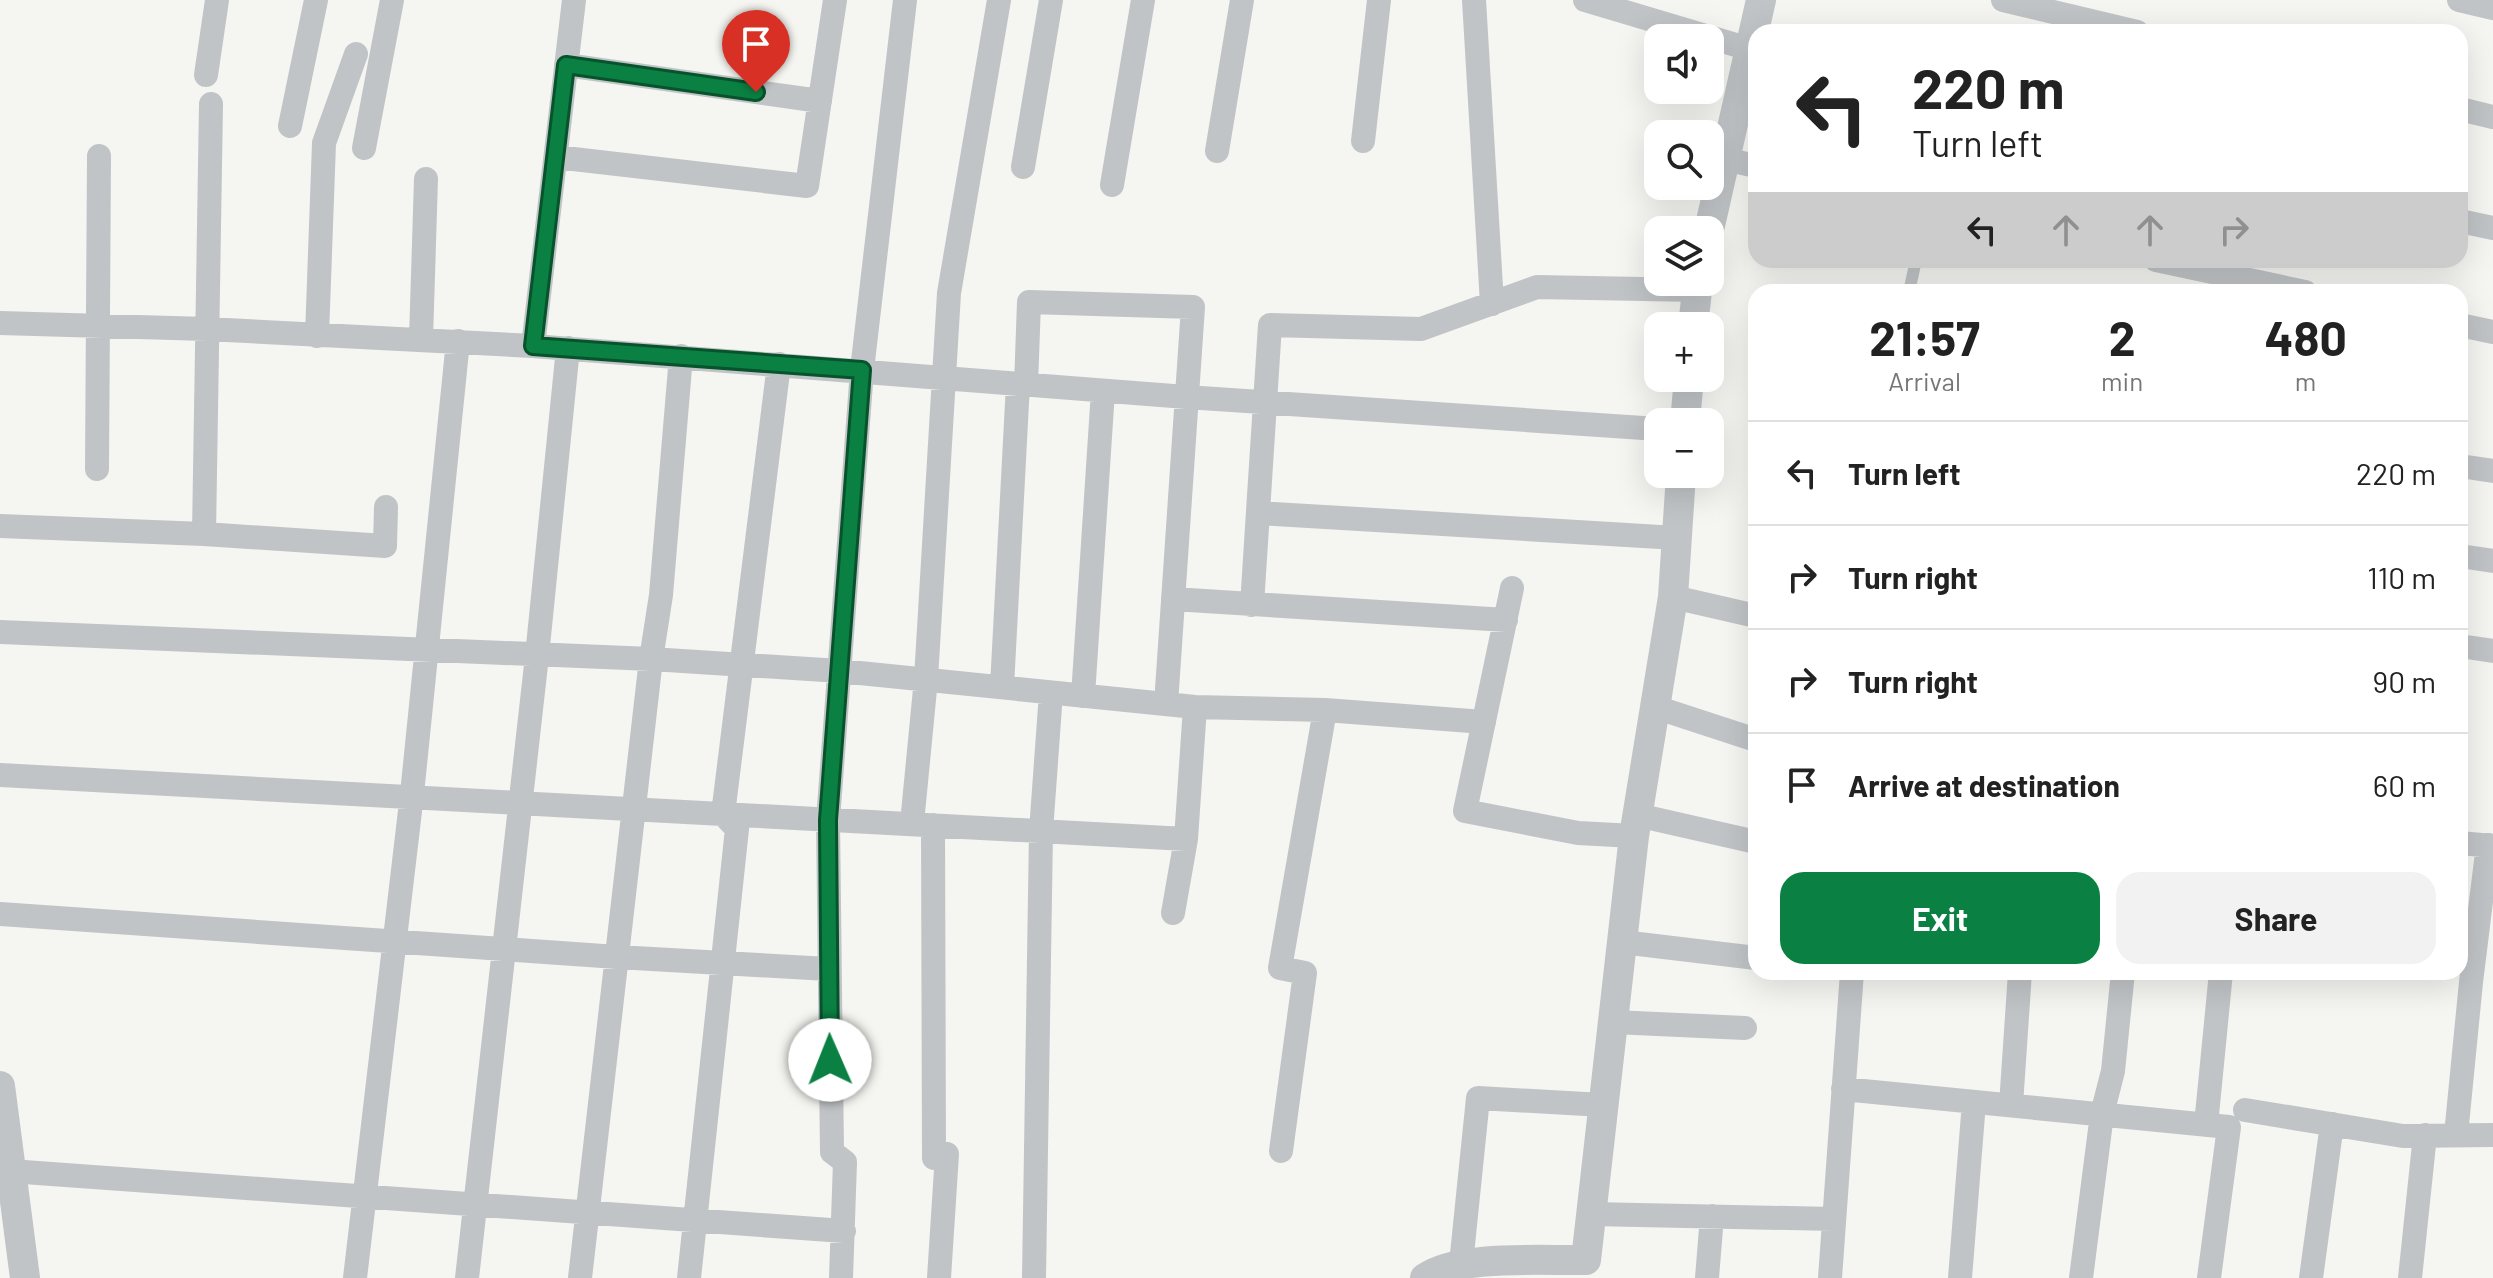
<!DOCTYPE html>
<html lang="en">
<head>
<meta charset="utf-8">
<style>
  :root { --surface:#fff; --page:#f2f2f2; --text:#222; --muted:#767676; --line:#e0e0e0; --accent:#0b8043 }
  body { margin:0; font-family:Barlow,sans-serif; background:var(--page); color:var(--text); height:100vh; display:flex; flex-direction:column; font-size:30px; white-space:nowrap }
  * { box-sizing:border-box; margin:0 }
  p { font-size:26px; color:var(--muted) }
  .icon { flex:none; width:44px; height:44px; fill:none; stroke:currentColor; stroke-width:2; stroke-linecap:round; stroke-linejoin:round }
  .map { position:relative; flex:1; overflow:hidden }
  .side { position:absolute; left:1748px; top:284px; width:720px; height:696px; display:flex; flex-direction:column; background:var(--surface); border-radius:24px; box-shadow:0 8px 32px #0002 }
  .side>* { flex:none }
  .banner { position:absolute; left:1748px; top:24px; width:720px; height:244px; border-radius:24px; box-shadow:0 8px 32px #0002; background:#fff; color:var(--text); overflow:hidden }
  .tools { position:absolute; left:1644px; top:24px; display:grid; gap:16px }
  .tools a { display:grid; place-items:center; width:80px; height:80px; border-radius:16px; background:var(--surface); box-shadow:0 8px 32px #0002; font-size:40px }
  .pin { position:absolute; display:grid; place-items:center; width:68px; height:68px; color:#fff; margin:-82px -34px; border-radius:50% 50% 50% 0; rotate:-45deg; box-shadow:0 0 8px #0007 }
  .pin .icon { rotate:45deg }
  .me { position:absolute; width:88px; margin:-44px; rotate:359deg; stroke-linejoin:round; filter:drop-shadow(0 0 6px #0008) }
  .turn { display:flex; align-items:center; gap:28px; height:168px; padding:0 32px; font-size:36px }
  .turn .icon { width:104px; height:104px; stroke-width:2.5 }
  .turn b { display:block; font-size:56px; line-height:68px }
  .lanes { display:flex; align-items:center; height:76px; padding:0 32px; background:#0003; justify-content:center; gap:40px; direction:ltr }
  .lanes .off { opacity:.35 }
  .eta { display:flex; justify-content:space-evenly; align-items:center; height:136px; text-align:center }
  .eta b { font-size:48px; font-weight:700; line-height:56px }
  .cta { display:flex; gap:16px; margin-top:auto; padding:16px 32px }
  .cta a { flex:1; height:92px; border-radius:24px; background:var(--accent); color:#fff; font-size:32px; font-weight:700; line-height:92px; text-align:center }
  .cta a+a { background:var(--page); color:var(--text) }
  ul { padding:0; list-style:none }
  li { display:flex; align-items:center; gap:24px; height:104px; padding:0 32px; border-top:2px solid var(--line) }
  li div { flex:1 }
  li b { display:block; font-size:30px }
  li em { font-style:normal }
  .map>svg:first-child { display:block }
  .lines { fill:none; stroke-linecap:round; stroke-linejoin:round }
  .service { stroke:#c0c4c7; stroke-width:12 }
  .minor { stroke:#c0c4c7; stroke-width:24 }
  .tertiary { stroke:#c0c4c7; stroke-width:30 }
  .route-casing { stroke:#07532c; stroke-width:20 }
  .route { stroke:#0b8043; stroke-width:14 }
</style>
</head>
<body>
<div class="map">
<svg width="2493" height="1278" viewBox="0 0 2493 1278">
  <rect width="100%" height="100%" fill="#f5f5f1"/>
  <g class="lines">
    <path class="service" d="M1909 292 1916 260"/>
    <path class="minor" d="M1474 0 1492 304
      M1585 0 1756 51
      M2003 0 2137 32
      M2459 0 2493 8
      M566 65 820 101
      M206 75 217 0
      M2460 109 2493 117
      M290 126 316 0
      M1363 141 1379 0
      M364 148 392 0
      M1217 151 1242 0
      M556 157 807 186 835 0
      M1724 159 1756 166
      M1023 167 1051 0
      M1112 185 1143 0
      M2460 221 2493 228
      M2156 260 2305 292
      M0 323 207 329 533 346 1186 397 1658 429
      M2460 325 2493 332
      M317 336 324 143 356 54
      M421 339 426 179
      M533 346 574 0
      M1026 385 1029 302 1193 307 1166 704
      M2460 466 2493 471
      M97 469 99 156
      M1258 513 1677 538
      M0 526 204 534 385 546 386 507
      M204 534 211 104
      M2460 556 2493 561
      M1512 588 1465 811 1578 833 1634 836
      M1673 597 1756 616
      M1173 599 1506 620
      M1252 605 1270 325 1421 329 1537 287 1696 290
      M0 632 651 659 840 671 1195 707 1325 710 1484 722
      M2460 646 2493 651
      M1002 687 1018 384
      M1083 696 1103 391
      M1655 707 1756 740
      M0 775C396 793 791 818 1186 839
      M1637 815 1756 842
      M912 823 926 679 949 293 999 0
      M933 825 934 1158 947 1154 939 1278
      M2460 843 2493 846
      M1173 913 1186 839 1195 707
      M0 914 617 957 828 969
      M1622 942 1756 958
      M1613 1022 1745 1028
      M1843 1089 2229 1127 2209 1278
      M2011 1105 2020 972
      M2245 1110 2403 1136 2493 1135
      M2206 1125 2221 972
      M2456 1135 2471 982 2488 845
      M1281 1151 1305 973 1280 968 1325 710
      M0 1173 10 1171 844 1231
      M1591 1214 1834 1219
      M1461 1264 1478 1098 1603 1105
      M355 1278 412 794 458 341
      M467 1278 537 656 568 348
      M580 1278 651 659 661 595 681 356
      M689 1278 737 829 723 814 779 364
      M841 1278 845 1162 832 1152 828 820 862 370 905 0
      M1034 1278 1041 831 1051 693
      M1707 1278 1712 1216
      M1830 1278 1852 972
      M1960 1278 1974 1102
      M2081 1278 2102 1114 2113 1071 2123 972
      M2311 1278 2332 1124
      M2410 1278 2425 1135"/>
    <path class="tertiary" d="M1709 230 1761 0
      M1693 326 1698 282
      M1685 422 1689 378
      M0 1086 25 1278
      M1425 1278C1459 1254 1543 1261 1586 1260L1634 836 1673 597 1681 474"/>
  </g>
  <g class="lines">
    <g class="route-casing">
      <path id="route" d="M756 92 566 65 533 346 862 370 828 820 830 1060"/>
    </g>
    <use href="#route" class="route"/>
  </g>
</svg>
<div class="tools">
<a><svg class="icon" aria-label="sound" viewBox="0 0 24 24"><path d="M4 9h4l5-4v14l-5-4H4zM17 9q2 3 0 6"/></svg></a>
<a><svg class="icon" aria-label="search" viewBox="0 0 24 24"><circle cx="10" cy="10" r="6"/><path d="M15 15l6 6"/></svg></a>
<a><svg class="icon" aria-label="layers" viewBox="0 0 24 24"><path d="M12 4l9 5-9 5-9-5zM3 14l9 5 9-5"/></svg></a>
<a>+</a>
<a>−</a>
</div>
<div class="pin" style="left:756px;top:92px;background:#d93025"><svg class="icon" aria-label="arrive" viewBox="0 0 24 24"><path d="M6 21V4h12l-3 4 3 4H6"/></svg></div>
<svg class="me" style="left:830px;top:1060px" viewBox="-20 -20 40 40"><circle r="19" fill="#fff"/><path d="M0-13L10 11 0 6-10 11z" fill="#0b8043"/></svg>
<div class="banner">
<div class="turn"><svg class="icon" aria-label="left" viewBox="0 0 24 24"><path d="M17 20v-9H6M10 6l-5 5 5 5"/></svg><div><b>220 m</b>Turn left</div></div>
<div class="lanes"><svg class="icon" aria-label="left" viewBox="0 0 24 24"><path d="M17 20v-9H6M10 6l-5 5 5 5"/></svg><svg class="icon off" aria-label="ahead" viewBox="0 0 24 24"><path d="M12 20V5M6 11l6-6 6 6"/></svg><svg class="icon off" aria-label="ahead" viewBox="0 0 24 24"><path d="M12 20V5M6 11l6-6 6 6"/></svg><svg class="icon off" aria-label="right" viewBox="0 0 24 24"><path d="M7 20v-9h11M14 6l5 5-5 5"/></svg></div>
</div>
<section class="side">
<div class="eta">
<div><b>21:57</b><p>Arrival</p></div>
<div><b>2</b><p>min</p></div>
<div><b>480</b><p>m</p></div>
</div>
<ul>
<li><svg class="icon" aria-label="left" viewBox="0 0 24 24"><path d="M17 20v-9H6M10 6l-5 5 5 5"/></svg><div><b>Turn left</b></div><em>220 m</em></li>
<li><svg class="icon" aria-label="right" viewBox="0 0 24 24"><path d="M7 20v-9h11M14 6l5 5-5 5"/></svg><div><b>Turn right</b></div><em>110 m</em></li>
<li><svg class="icon" aria-label="right" viewBox="0 0 24 24"><path d="M7 20v-9h11M14 6l5 5-5 5"/></svg><div><b>Turn right</b></div><em>90 m</em></li>
<li><svg class="icon" aria-label="arrive" viewBox="0 0 24 24"><path d="M6 21V4h12l-3 4 3 4H6"/></svg><div><b>Arrive at destination</b></div><em>60 m</em></li>
</ul>
<div class="cta"><a>Exit</a><a>Share</a></div>
</section>
</div>
</body>
</html>
